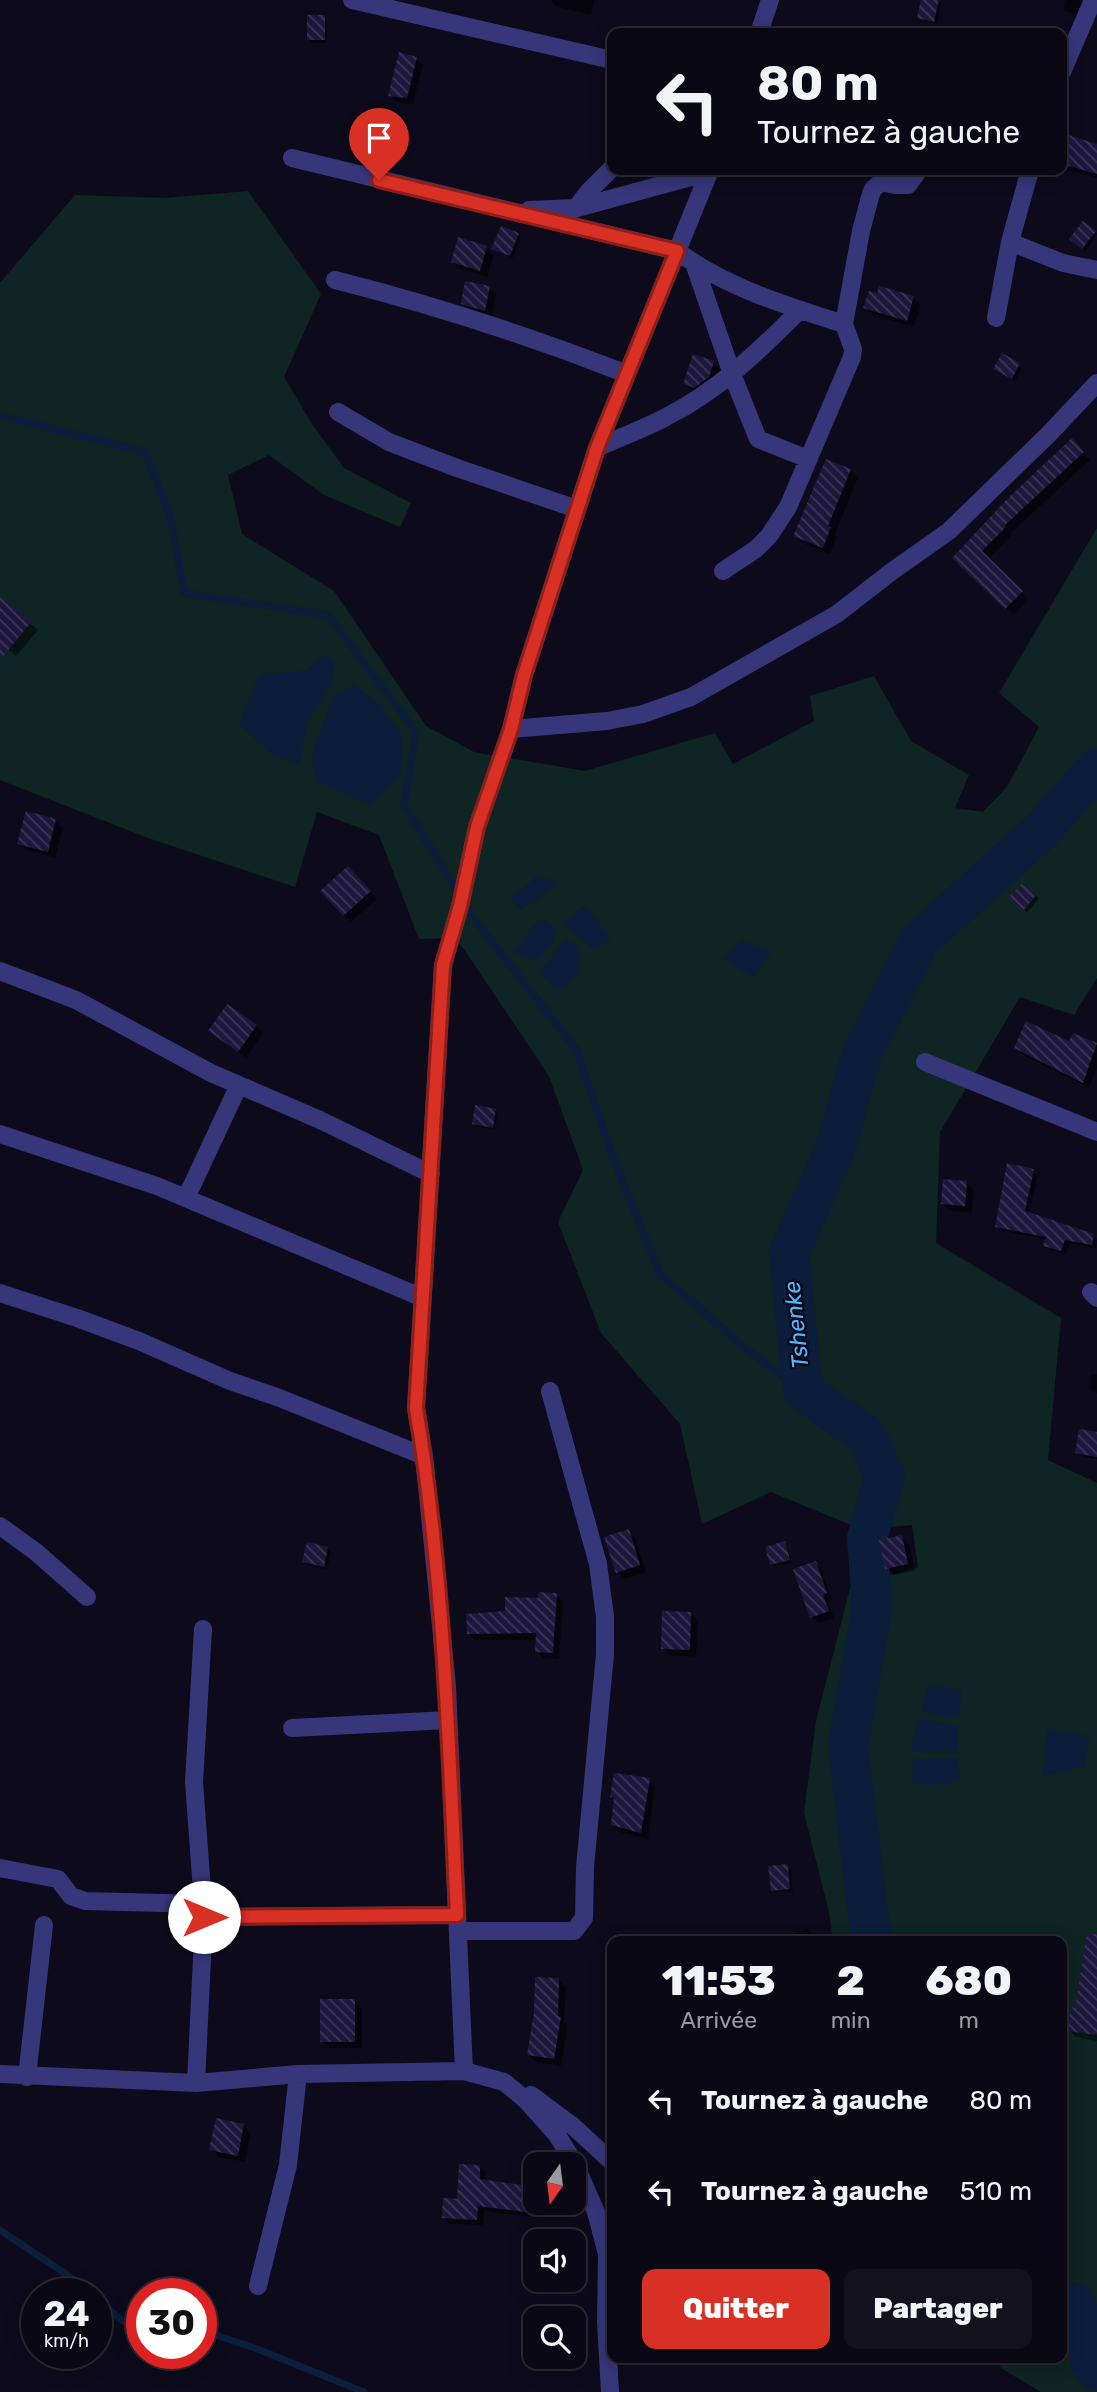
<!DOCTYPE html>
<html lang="fr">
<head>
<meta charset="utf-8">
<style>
  :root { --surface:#0a0814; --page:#13111d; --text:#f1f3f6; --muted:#999aa0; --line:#2a2934; --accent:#d93025 }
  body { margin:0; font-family:Rubik,sans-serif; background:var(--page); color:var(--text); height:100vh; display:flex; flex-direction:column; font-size:26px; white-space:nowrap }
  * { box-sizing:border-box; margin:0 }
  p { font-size:23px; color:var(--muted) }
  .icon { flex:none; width:38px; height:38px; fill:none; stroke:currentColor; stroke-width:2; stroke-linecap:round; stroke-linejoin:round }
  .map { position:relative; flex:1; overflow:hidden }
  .details { position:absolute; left:607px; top:1936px; width:460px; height:427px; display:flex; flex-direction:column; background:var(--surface); border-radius:14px; box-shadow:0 4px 18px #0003,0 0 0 2px var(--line) }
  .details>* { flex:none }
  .guide { position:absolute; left:607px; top:28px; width:460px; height:147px; border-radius:14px; box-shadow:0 4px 18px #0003,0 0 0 2px var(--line); background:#0a0814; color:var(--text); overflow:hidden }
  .needle { width:46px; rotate:194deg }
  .fabs { position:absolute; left:523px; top:2152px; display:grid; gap:14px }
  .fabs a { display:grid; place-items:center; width:63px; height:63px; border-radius:14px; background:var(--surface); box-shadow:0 4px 18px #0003,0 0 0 2px var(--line); font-size:35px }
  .speed { position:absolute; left:21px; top:2278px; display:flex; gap:14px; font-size:35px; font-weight:700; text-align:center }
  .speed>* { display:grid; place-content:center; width:91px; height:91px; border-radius:50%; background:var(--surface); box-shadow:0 4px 18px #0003,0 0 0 2px var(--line); line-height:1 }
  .speed small { font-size:18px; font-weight:400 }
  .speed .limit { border:10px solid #d22; background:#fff; color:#111 }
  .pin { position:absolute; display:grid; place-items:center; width:60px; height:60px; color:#fff; margin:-72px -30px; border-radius:50% 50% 50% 0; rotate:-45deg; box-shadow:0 0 7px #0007 }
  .pin .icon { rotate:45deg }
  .me { position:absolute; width:77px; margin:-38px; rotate:90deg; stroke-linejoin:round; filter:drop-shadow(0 0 5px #0008) }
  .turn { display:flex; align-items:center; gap:24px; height:147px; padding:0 35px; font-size:32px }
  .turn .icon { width:91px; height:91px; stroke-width:2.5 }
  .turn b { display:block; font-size:49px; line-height:60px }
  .eta { display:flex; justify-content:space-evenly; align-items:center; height:119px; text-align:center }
  .eta b { font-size:42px; font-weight:800; line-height:49px }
  .cta { display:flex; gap:14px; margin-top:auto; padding:14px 35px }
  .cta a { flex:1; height:80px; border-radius:14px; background:var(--accent); color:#fff; font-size:28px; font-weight:800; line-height:80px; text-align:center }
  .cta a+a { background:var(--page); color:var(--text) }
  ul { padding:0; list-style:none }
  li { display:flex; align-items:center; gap:21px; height:91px; padding:0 35px }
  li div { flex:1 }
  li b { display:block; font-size:26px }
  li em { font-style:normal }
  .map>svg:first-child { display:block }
  .green { fill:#0e2523 }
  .water { fill:#0b1e3b }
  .shadow { fill:#0007 }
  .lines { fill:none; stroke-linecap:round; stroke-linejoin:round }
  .stream { stroke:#0b1e3b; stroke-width:7 }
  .river { stroke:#0b1e3b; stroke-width:40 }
  .building { fill:url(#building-back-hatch) }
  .minor { stroke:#36367a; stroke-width:18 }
  .route-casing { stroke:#8d1f18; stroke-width:18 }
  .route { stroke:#d93025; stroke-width:12 }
  .labels { text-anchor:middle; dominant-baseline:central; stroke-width:5; stroke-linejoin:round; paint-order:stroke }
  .water-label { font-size:23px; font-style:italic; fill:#55b5fd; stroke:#0d0b1b }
</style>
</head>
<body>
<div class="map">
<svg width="1097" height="2392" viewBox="0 0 1097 2392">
  <defs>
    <pattern id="building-back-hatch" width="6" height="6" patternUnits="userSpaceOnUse" patternTransform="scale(1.75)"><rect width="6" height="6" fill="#1d173c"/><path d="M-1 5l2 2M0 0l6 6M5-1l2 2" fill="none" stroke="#3c3759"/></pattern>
  </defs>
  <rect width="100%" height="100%" fill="#0d0b1b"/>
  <path class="green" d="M248 191 321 294 284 377 312 424 344 468 411 503 400 527 324 495 269 455 228 475 242 534 334 591 426 726 474 752 585 771 715 733 733 764 814 721 810 696 874 676 911 741 969 775 955 808 983 812 1007 787 1039 727 999 693 1097 528V978L1074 1015 1020 997 940 1132 936 1243 1061 1318 1048 1460 1097 1483V2392H1041L1001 2368 996 2357H1062V1941H833L829 1912 804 1813 816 1721 850 1588 918 1567 912 1525 863 1530 771 1492 702 1524 680 1424 601 1333 558 1222 583 1170 549 1076 464 949 453 938 419 939 379 835 317 812 295 887 148 838 0 780V283L75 195 165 198Z"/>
  <path class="water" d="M324 655 335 660 331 685 309 719 299 764 272 754 239 724 260 674 306 671Z
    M354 685 379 704 402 736 401 775 371 805 316 781 312 754 334 696Z
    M536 875 556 882 542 897 520 909 509 896 530 884Z
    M586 904 610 939 595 951 564 923Z
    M544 919 556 929 554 941 535 961 515 952 532 927Z
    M565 940 575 944C584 968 582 971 563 988L552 986 540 972Z
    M741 940 771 952 754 977 723 959Z
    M929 1684 962 1691 959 1717H945L921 1711Z
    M918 1718 958 1727V1751H911Z
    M1047 1729 1089 1736 1085 1766 1043 1776Z
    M958 1758 959 1781 936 1785H913L912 1759Z"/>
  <path class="shadow" d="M550 0H595L591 15 557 7Z
    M923 0 942 2 937 24 922 20 919 17Z
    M1065 0H1082L1084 2 1078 15 1066 12 1063 9Z
    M324 17 327 20V43H312L309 40Z
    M416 58 423 65 413 104 397 102 390 96Z
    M1097 145V178L1066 170 1062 166V150Z
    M1083 223 1097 234 1086 251 1074 242Z
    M518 235 521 238 513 258 493 249Z
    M486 248 494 255 487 277 460 269 453 262Z
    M489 287 496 295 492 317 470 311 462 303Z
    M913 298 921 305 914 327 873 315 865 307Z
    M1002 355 1023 368 1015 381 998 372Z
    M713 363 721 370 716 384 702 394 692 391 685 384Z
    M1072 441 1090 460 1011 533 1012 535 988 560 1029 600 1014 615 954 558Z
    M827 461 850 471 858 478 835 534 837 536 830 554 802 543 795 536Z
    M0 598 38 630 16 656 0 643Z
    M55 821 63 828 55 858 27 850 19 843Z
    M355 875 377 899 351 922 344 915Z
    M1023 884 1039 898 1027 913 1011 898Z
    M256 1026 263 1033 246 1058 211 1031Z
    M1074 1035 1097 1045V1068L1089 1088 1022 1054 1016 1048 1070 1044Z
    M495 1110 498 1114 495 1130 477 1127 474 1124Z
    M1033 1171 1038 1176 1029 1214 1093 1236 1097 1240 1096 1249 1070 1244 1066 1255 1050 1250 1045 1245 1047 1240 1002 1231 997 1227Z
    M967 1183 974 1190 972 1213 950 1211 943 1204Z
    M1091 1374H1097V1394L1090 1390Z
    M1097 1434V1459L1080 1456 1077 1453Z
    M628 1531 636 1539 646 1573 625 1579 617 1572Z
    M902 1537 909 1544 915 1571 894 1575 887 1568Z
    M784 1543 788 1547 792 1563 775 1567 772 1564Z
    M328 1549 331 1552 327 1570 307 1565 304 1562Z
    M815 1563 822 1570 832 1600 828 1601 834 1618 818 1623 812 1617Z
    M556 1595 563 1602 559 1659 543 1658 536 1651 537 1639 475 1640 468 1633 507 1613 539 1599Z
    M690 1613 698 1621 696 1657 670 1655 663 1648Z
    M649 1780 655 1787 648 1839 619 1832 612 1825 616 1800 612 1796Z
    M787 1866 790 1869 793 1891 776 1893 773 1890Z
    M809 1929 817 1941H776V1939Z
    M558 1979 566 1987 564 2022 568 2026 561 2066 536 2062 529 2055Z
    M355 2001 362 2008V2048H329L322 2041Z
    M1097 2022V2041L1076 2037 1069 2030Z
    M243 2126 251 2133 245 2162 219 2157 211 2149Z
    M480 2167 486 2173 485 2182 528 2187 534 2194 531 2217 484 2211 483 2225 450 2224 443 2217 458 2201Z"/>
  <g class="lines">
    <path class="stream" d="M0 416 145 452 170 516 184 593 328 615 416 732 404 805 475 920 576 1049 616 1165 660 1274 745 1348 803 1391
      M0 2230 66 2274 90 2294
      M96 2299 124 2322H142
      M201 2330 260 2350 364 2392"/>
    <path class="river" d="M875 1941 869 1922 848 1746 872 1608 867 1538 885 1476 866 1435 803 1391 789 1253 836 1147 862 1053 920 940 1041 831 1097 768
      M1062 2300 1075 2303 1091 2363 1097 2371"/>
  </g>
  <path class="building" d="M921 0H939L934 22 917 18Z
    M307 15H325V40H307Z
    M399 52 417 57 407 98 388 96Z
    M1065 134 1097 144V174L1062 164V144Z
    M1083 221 1096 231 1082 249 1069 239Z
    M501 226 519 233 510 256 491 249Z
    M458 237 487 246 480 271 451 262Z
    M465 281 490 286 485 311 461 304Z
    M879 286 914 296 907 321 863 308 869 291 877 293Z
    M1002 353 1020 363 1012 379 993 369Z
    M693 354 714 361 709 377 694 388 683 384Z
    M1072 438 1084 452 1005 525 1006 527 982 551 1023 591 1005 609 952 558 1007 499Z
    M826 459 851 469 828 526 831 527 823 548 793 536Z
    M0 596 32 621 0 660Z
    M26 811 56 819 48 852 17 844Z
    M348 866 371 891 343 916 320 891Z
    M1023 882 1037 894 1023 911 1008 898Z
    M227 1004 257 1025 238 1052 208 1031Z
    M1026 1021 1069 1041 1073 1033 1097 1043 1083 1083 1014 1048Z
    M475 1105 496 1109 493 1128 472 1124Z
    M1007 1163 1034 1169 1025 1211 1094 1234 1092 1245 1065 1240 1061 1251 1043 1246 1046 1237 995 1227Z
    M943 1179 967 1181 965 1206 941 1204Z
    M1079 1429 1097 1432V1457L1075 1453Z
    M629 1529 640 1565 616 1573 604 1537Z
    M902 1535 908 1564 885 1569 879 1540Z
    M785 1541 790 1560 770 1565 765 1547Z
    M307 1542 328 1547 324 1567 302 1562Z
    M816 1561 827 1593 823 1595 829 1611 810 1618 793 1569Z
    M538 1592 557 1593 553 1653 535 1652 536 1633 467 1634 466 1614 505 1611V1597L538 1598Z
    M662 1611 691 1612 690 1650 661 1649Z
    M614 1773 650 1778 641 1833 611 1825 614 1797H610Z
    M788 1864 790 1889 771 1891 768 1866Z
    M1087 1934H1097V2035L1067 2031 1071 2007 1075 2008Z
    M535 1977 559 1978 558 2016 561 2017 554 2059 527 2055 534 2013Z
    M320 1999H355V2042H320Z
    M216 2118 244 2124 238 2156 209 2150Z
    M459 2164 480 2165V2179L528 2186 525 2212 478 2206 477 2220 442 2218 443 2198 457 2199Z"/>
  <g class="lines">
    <path class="minor" d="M352 0 612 60
      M759 33 770 0
      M1062 72 1093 0
      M292 158 677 251C725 287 787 306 844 324
      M575 209 589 191 612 168
      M529 210 577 208 709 172
      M1010 242 1063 263 1097 270
      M694 263 732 374 758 439 808 459
      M335 280C434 305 532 337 627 374
      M996 318 1010 242 1030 170
      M338 412 389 442 457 468 577 509
      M597 448C620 437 644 429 666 417 718 391 760 350 800 310
      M723 571 756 549 769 536 788 507 852 357 853 349 844 324 861 231 870 197 873 189 881 182 895 185H908L919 170
      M511 729 607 721 643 714 691 697 837 614 891 572 949 531 1049 434 1097 383
      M0 971 76 1000 211 1073 320 1120 431 1174
      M925 1062 1097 1132
      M0 1134 157 1186 423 1298
      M186 1198 239 1085
      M1091 1292 1097 1298
      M0 1293 77 1318 139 1341 230 1381 277 1397 424 1456
      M0 1526 36 1552 87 1597
      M292 1728 448 1720
      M0 1868 58 1879 71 1896 85 1901 203 1904
      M204 1917 457 1915
      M458 1931H574L584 1918 585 1867 605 1654V1617L598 1564 550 1391
      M464 2071 447 1686 424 1456 416 1408 443 965 460 906 477 827 511 729 524 675 597 448 710 170
      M0 2074 196 2083 298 2074 464 2071 504 2082 526 2100 557 2135 575 2164 596 2212 607 2254 606 2321 610 2392
      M27 2077 44 1925
      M196 2083 204 1917 194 1782 203 1629
      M531 2095 574 2127 612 2162
      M258 2286 288 2165 298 2074"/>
  </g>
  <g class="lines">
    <g class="route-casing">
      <path id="route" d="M204 1917 457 1915C449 1746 444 1576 416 1408L443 965 460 906 477 827 511 729 524 675 597 448 677 251 379 180"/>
    </g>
    <use href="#route" class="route"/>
  </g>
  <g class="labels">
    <g class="water-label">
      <text transform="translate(796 1325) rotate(-96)">Tshenke</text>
    </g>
  </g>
</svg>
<div class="fabs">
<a><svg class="needle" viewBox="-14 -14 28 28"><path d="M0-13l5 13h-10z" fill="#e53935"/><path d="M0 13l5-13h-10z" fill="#999aa0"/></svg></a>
<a><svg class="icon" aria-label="sound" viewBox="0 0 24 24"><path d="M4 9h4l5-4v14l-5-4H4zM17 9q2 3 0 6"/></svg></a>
<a><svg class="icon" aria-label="search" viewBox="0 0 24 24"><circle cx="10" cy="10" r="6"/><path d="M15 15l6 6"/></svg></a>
</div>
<div class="speed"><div>24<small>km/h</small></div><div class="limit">30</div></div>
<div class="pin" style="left:379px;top:180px;background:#d93025"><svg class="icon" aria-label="arrive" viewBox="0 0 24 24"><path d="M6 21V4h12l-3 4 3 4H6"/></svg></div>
<svg class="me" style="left:204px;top:1917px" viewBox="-20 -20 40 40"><circle r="19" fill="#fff"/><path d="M0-13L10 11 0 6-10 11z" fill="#d93025"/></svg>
<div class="guide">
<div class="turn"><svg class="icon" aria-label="left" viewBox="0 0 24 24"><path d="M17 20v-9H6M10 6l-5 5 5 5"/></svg><div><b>80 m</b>Tournez à gauche</div></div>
</div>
<section class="details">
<div class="eta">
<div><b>11:53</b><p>Arrivée</p></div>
<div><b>2</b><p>min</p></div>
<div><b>680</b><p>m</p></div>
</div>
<ul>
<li><svg class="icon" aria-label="left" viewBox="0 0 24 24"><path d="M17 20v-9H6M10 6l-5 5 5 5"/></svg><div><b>Tournez à gauche</b></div><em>80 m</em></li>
<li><svg class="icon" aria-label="left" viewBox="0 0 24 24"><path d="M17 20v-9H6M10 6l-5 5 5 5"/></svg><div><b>Tournez à gauche</b></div><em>510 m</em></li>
</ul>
<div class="cta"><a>Quitter</a><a>Partager</a></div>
</section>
</div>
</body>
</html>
